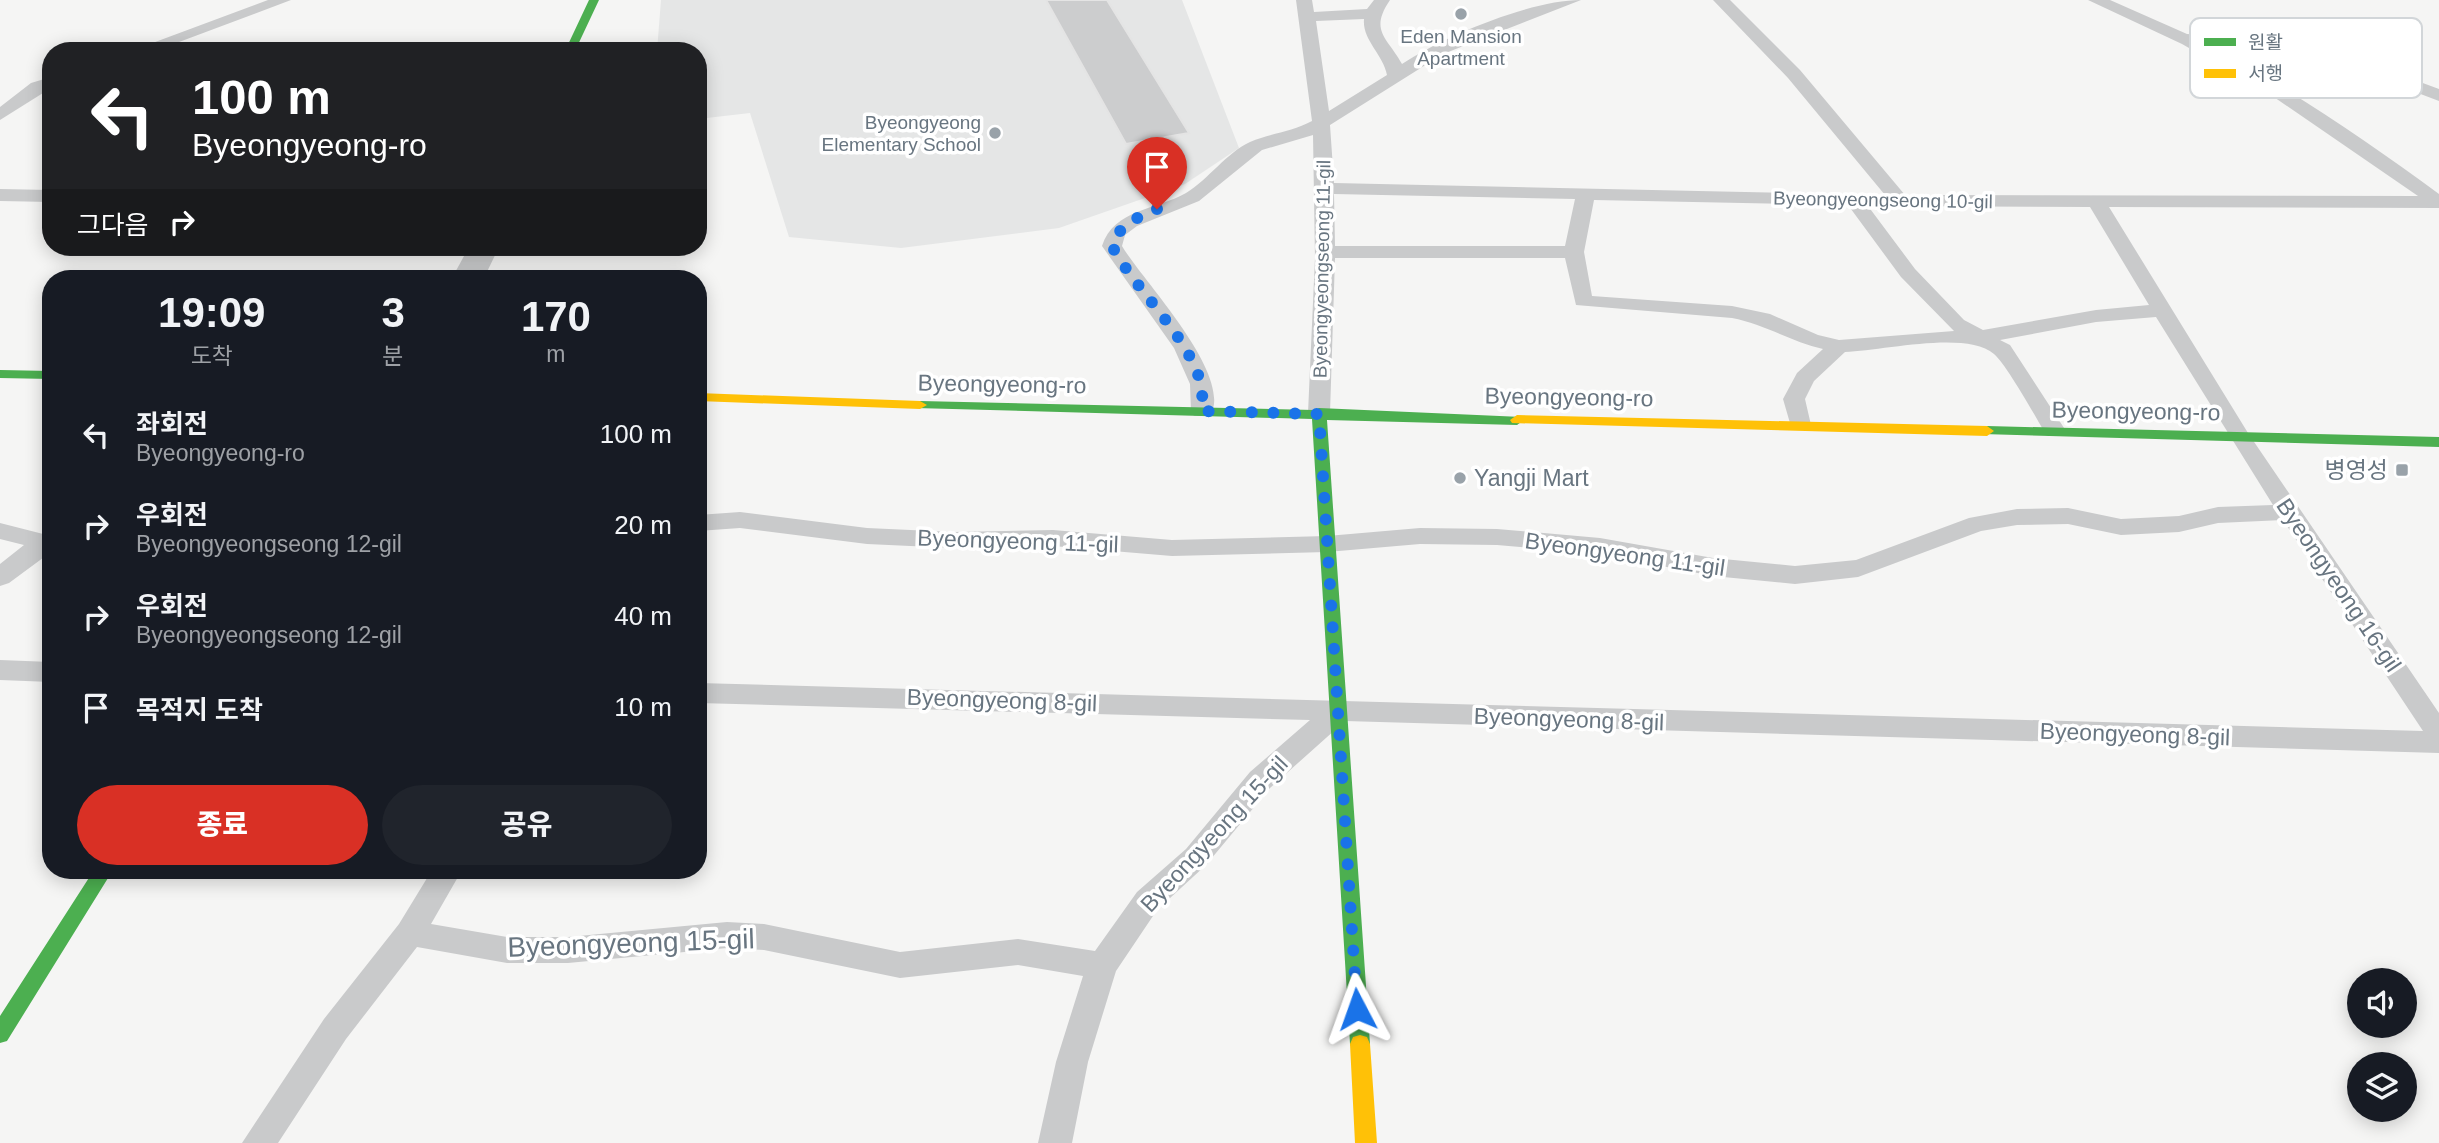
<!DOCTYPE html>
<html lang="ko">
<head>
<meta charset="utf-8">
<style>
  :root { --surface:#171b24; --page:#20242c; --text:#f1f3f6; --muted:#9ea1a6; --accent:#d93025 }
  body { margin:0; font-family:Helvetica,"Noto Sans KR",sans-serif; background:var(--page); color:var(--text); height:100vh; display:flex; flex-direction:column; font-size:26px; white-space:nowrap }
  * { box-sizing:border-box; margin:0 }
  p { font-size:23px; color:var(--muted) }
  .icon { flex:none; width:38px; height:38px; fill:none; stroke:currentColor; stroke-width:2; stroke-linecap:round; stroke-linejoin:round }
  .map { position:relative; flex:1; overflow:hidden }
  .side { position:absolute; left:42px; top:270px; width:665px; height:609px; display:flex; flex-direction:column; background:var(--surface); border-radius:28px; box-shadow:0 4px 18px #0003 }
  .side>* { flex:none }
  .guide { position:absolute; left:42px; top:42px; width:665px; height:214px; border-radius:28px; box-shadow:0 4px 18px #0003; background:#202124; color:#fff; overflow:hidden }
  .buttons { position:absolute; left:2347px; top:968px; display:grid; gap:14px }
  .buttons a { display:grid; place-items:center; width:70px; height:70px; border-radius:50%; background:var(--surface); box-shadow:0 4px 18px #0003; font-size:35px }
  .pin { position:absolute; display:grid; place-items:center; width:60px; height:60px; color:#fff; margin:-72px -30px; border-radius:50% 50% 50% 0; rotate:-45deg; box-shadow:0 0 7px #0007 }
  .pin .icon { rotate:45deg }
  .me { position:absolute; width:77px; margin:-38px; rotate:356deg; stroke-linejoin:round; filter:drop-shadow(0 0 5px #0008) }
  .turn { display:flex; align-items:center; gap:24px; height:147px; padding:0 35px; font-size:32px }
  .turn .icon { width:91px; height:91px; stroke-width:2.5 }
  .turn b { display:block; font-size:49px; line-height:60px }
  .then { display:flex; align-items:center; height:66px; padding:0 35px; background:#0003; gap:14px; font-size:26px }
  .eta { display:flex; justify-content:space-evenly; align-items:center; height:119px; text-align:center }
  .eta b { font-size:42px; font-weight:800; line-height:49px }
  .primary-button { display:flex; gap:14px; margin-top:auto; padding:14px 35px }
  .primary-button a { flex:1; height:80px; border-radius:42px; background:var(--accent); color:#fff; font-size:28px; font-weight:800; line-height:80px; text-align:center }
  .primary-button a+a { background:var(--page); color:var(--text) }
  ul { padding:0; list-style:none }
  li { display:flex; align-items:center; gap:21px; height:91px; padding:0 35px }
  li div { flex:1 }
  li b { display:block; font-size:26px }
  li em { font-style:normal }
  .map>svg:first-child { display:block }
  .built { fill:#e5e6e6 }
  .building { fill:#cccdce; stroke:#e4e4e4; stroke-width:2 }
  .lines { fill:none; stroke-linecap:round; stroke-linejoin:round }
  .lane { fill:#c9cacb; fill-rule:evenodd }
  .street { fill:#c9cacb; fill-rule:evenodd }
  .fast { fill:#4caf50; fill-rule:evenodd }
  .slow { fill:#ffc107; fill-rule:evenodd }
  .route { stroke:#1a73e8; stroke-width:12; stroke-dasharray:0 21.6 }
  .poi-dot { fill:#99a2a9; stroke:#fff; stroke-width:2.5 }
  .labels { text-anchor:middle; dominant-baseline:central; stroke-width:7; stroke-linejoin:round; paint-order:stroke }
  .far-poi-label { font-size:19px; fill:#687580; stroke:#fff }
  .far-street-label { font-size:19px; fill:#687580; stroke:#fff }
  .street-label { font-size:23px; fill:#687580; stroke:#fff }
  .poi-label { font-size:23px; fill:#687580; stroke:#fff; text-anchor:end }
  .near-street-label { font-size:28px; fill:#687580; stroke:#fff }
  .key { fill:#fff; stroke:#d2d6d9; stroke-width:2 }
  .key-label { font-size:19px; fill:#687580 }
</style>
</head>
<body>
<div class="map">
<svg width="2439" height="1143" viewBox="0 0 2439 1143">
  <rect width="100%" height="100%" fill="#f5f5f4"/>
  <path class="built" d="M661 0H1182L1239 148 1185 184 1059 228 901 248 789 237 750 113 698 119V51H657Z"/>
  <path class="building" d="M1046 0H1107L1189 133 1126 144Z"/>
  <g class="lines">
    <path class="lane" d="M268 0H291L155 51H131Z
      M1296 0H1312L1314 12 1367 9 1374 0H1390C1369 31 1387 37 1402 64 1444 36 1531 0 1581 0L1443 54 1330 125 1334 183 1885 195 1788 78 1713 0H1730L1800 70 1905 195 2418 196 2268 93 2182 44 2088 0H2110L2187 34 2258 39 2355 58 2439 89V101L2344 65 2289 53 2205 43C2287 87 2364 139 2439 194V208L2109 207 2248 433 2439 713V753L1345 721 1270 788 1206 865 1157 910 1116 971 1088 1062 1072 1143H1038L1056 1062 1083 976 1018 965 900 978 764 950 727 948 568 963H507L417 947 346 1039 278 1143H242L324 1019 399 924 432 870H462L431 924 507 937H568L727 922 764 924 900 952 1018 939 1095 951 1137 892 1186 849 1250 772 1310 720 698 703V683L2423 731 2283 520 2218 523 2179 532 2121 535 2068 524 2017 525 1981 531 1858 577 1795 584 1713 576 1600 554 1497 545 1420 544 1327 552 1172 556 1053 546 954 548 867 544 740 528 698 531V515L740 512 867 528 954 532 1053 530 1172 540 1327 536 1420 528 1497 529 1600 538 1713 558 1795 566 1856 560 1969 518 2017 509 2068 508 2121 519 2179 516 2218 507 2273 505 2156 317 2096 322 2000 340 2010 345 2066 431 2063 436H2047C2036 418 2007 365 1994 354 1966 330 1882 351 1845 352L1814 381 1805 399 1811 425 1808 430H1792L1783 399 1797 373 1823 349C1792 342 1764 324 1732 318L1576 305 1565 258H1335L1330 413 1327 418H1311L1308 413 1315 258 1313 135 1262 150 1199 201 1137 226 1125 235 1122 246C1142 280 1235 376 1210 416H1194L1191 411 1190 384 1174 348 1102 246C1114 209 1156 210 1186 193 1209 179 1226 153 1250 142 1271 133 1292 132 1312 121ZM1364 19C1362 40 1383 54 1387 75L1329 111 1316 21ZM1334 194 1575 199 1565 246H1335ZM1594 200 1848 205 1901 277 1954 331 1839 340 1818 335 1770 314 1732 306 1592 296 1584 252ZM1868 206 2090 207 2149 305 2096 310 1983 330 1964 320 1915 269Z
      M51 77V88L0 120V107L31 83Z
      M0 189 51 190V202L0 201Z
      M0 523 51 536V552L9 583 0 586V564L24 545 0 539Z
      M0 660 51 662V682L0 680Z"/>
    <path class="street" d="M469 247H499L484 278H452Z"/>
    <path class="fast" d="M589 0H599L575 51H565Z
      M0 370 51 371V379L0 378Z
      M920 401 1314 410 1319 408 1522 417 1524 420 1517 425 1327 420 1370 1044 1367 1051 1360 1053 1353 1051 1350 1044 1312 419 915 408 913 405Z
      M1987 426 2439 437V447L1982 434 1980 431Z
      M94 870H113L7 1041 0 1043V1016Z"/>
    <path class="slow" d="M698 393 920 401 927 405 920 409 698 401Z
      M1517 415 1987 426 1994 431 1987 436 1512 423 1510 420Z
      M1360 1035 1367 1037 1370 1044 1377 1143H1355L1350 1044 1353 1037Z"/>
  </g>
  <g class="lines">
    <path class="route" d="M1157 209C1137 218 1119 224 1112 246 1136 291 1188 335 1201 384 1203 392 1202 403 1202 411L1319 414 1357 1009"/>
  </g>
  <g class="poi-dot">
    <circle cx="1461" cy="14" r="7"/>
    <circle cx="995" cy="133" r="7"/>
    <rect x="2395" y="463" width="14" height="14" rx="3.5"/>
    <circle cx="1460" cy="478" r="7"/>
  </g>
  <g class="labels">
    <g class="far-poi-label">
      <text x="1461" y="36">Eden Mansion<tspan x="1461" dy="22">Apartment</tspan></text>
      <text x="981" y="122" text-anchor="end">Byeongyeong<tspan x="981" dy="22">Elementary School</tspan></text>
    </g>
    <g class="far-street-label">
      <text transform="translate(1883 200) rotate(1)">Byeongyeongseong 10-gil</text>
      <text transform="translate(1322 269) rotate(-89)">Byeongyeongseong 11-gil</text>
    </g>
    <g class="street-label">
      <text transform="translate(1002 384) rotate(1)">Byeongyeong-ro</text>
      <text transform="translate(1569 397) rotate(1)">Byeongyeong-ro</text>
      <text transform="translate(2136 411) rotate(1)">Byeongyeong-ro</text>
      <text transform="translate(1018 541) rotate(2)">Byeongyeong 11-gil</text>
      <text transform="translate(1625 554) rotate(8)">Byeongyeong 11-gil</text>
      <text transform="translate(2339 585) rotate(56)">Byeongyeong 16-gil</text>
      <text transform="translate(1002 700) rotate(2)">Byeongyeong 8-gil</text>
      <text transform="translate(1569 719) rotate(2)">Byeongyeong 8-gil</text>
      <text transform="translate(2135 734) rotate(2)">Byeongyeong 8-gil</text>
      <text transform="translate(1214 834) rotate(-47)">Byeongyeong 15-gil</text>
    </g>
    <g class="poi-label">
      <text x="2388" y="470">병영성</text>
      <text x="1474" y="478" text-anchor="start">Yangji Mart</text>
    </g>
    <g class="near-street-label">
      <text transform="translate(631 943) rotate(-2)">Byeongyeong 15-gil</text>
    </g>
  </g>
  <rect x="2190" y="18" width="232" height="80" rx="10" class="key"/>
  <rect x="2204" y="38" width="32" height="8" fill="#4caf50"/>
  <rect x="2204" y="69" width="32" height="9" fill="#ffc107"/>
  <g class="key-label">
    <text x="2248" y="49">원활</text>
    <text x="2248" y="80">서행</text>
  </g>
</svg>
<div class="buttons">
<a><svg class="icon" aria-label="sound" viewBox="0 0 24 24"><path d="M4 9h4l5-4v14l-5-4H4zM17 9q2 3 0 6"/></svg></a>
<a><svg class="icon" aria-label="layers" viewBox="0 0 24 24"><path d="M12 4l9 5-9 5-9-5zM3 14l9 5 9-5"/></svg></a>
</div>
<div class="pin" style="left:1157px;top:209px;background:#d93025"><svg class="icon" aria-label="arrive" viewBox="0 0 24 24"><path d="M6 21V4h12l-3 4 3 4H6"/></svg></div>
<svg class="me" style="left:1357px;top:1009px" viewBox="-20 -20 40 40"><path d="M0-17L14 15 0 8-14 15z" fill="#1a73e8" stroke="#fff" stroke-width="4"/></svg>
<div class="guide">
<div class="turn"><svg class="icon" aria-label="left" viewBox="0 0 24 24"><path d="M17 20v-9H6M10 6l-5 5 5 5"/></svg><div><b>100 m</b>Byeongyeong-ro</div></div>
<div class="then">그다음<svg class="icon" aria-label="right" viewBox="0 0 24 24"><path d="M7 20v-9h11M14 6l5 5-5 5"/></svg></div>
</div>
<section class="side">
<div class="eta">
<div><b>19:09</b><p>도착</p></div>
<div><b>3</b><p>분</p></div>
<div><b>170</b><p>m</p></div>
</div>
<ul>
<li><svg class="icon" aria-label="left" viewBox="0 0 24 24"><path d="M17 20v-9H6M10 6l-5 5 5 5"/></svg><div><b>좌회전</b><p>Byeongyeong-ro</p></div><em>100 m</em></li>
<li><svg class="icon" aria-label="right" viewBox="0 0 24 24"><path d="M7 20v-9h11M14 6l5 5-5 5"/></svg><div><b>우회전</b><p>Byeongyeongseong 12-gil</p></div><em>20 m</em></li>
<li><svg class="icon" aria-label="right" viewBox="0 0 24 24"><path d="M7 20v-9h11M14 6l5 5-5 5"/></svg><div><b>우회전</b><p>Byeongyeongseong 12-gil</p></div><em>40 m</em></li>
<li><svg class="icon" aria-label="arrive" viewBox="0 0 24 24"><path d="M6 21V4h12l-3 4 3 4H6"/></svg><div><b>목적지 도착</b></div><em>10 m</em></li>
</ul>
<div class="primary-button"><a>종료</a><a>공유</a></div>
</section>
</div>
</body>
</html>
